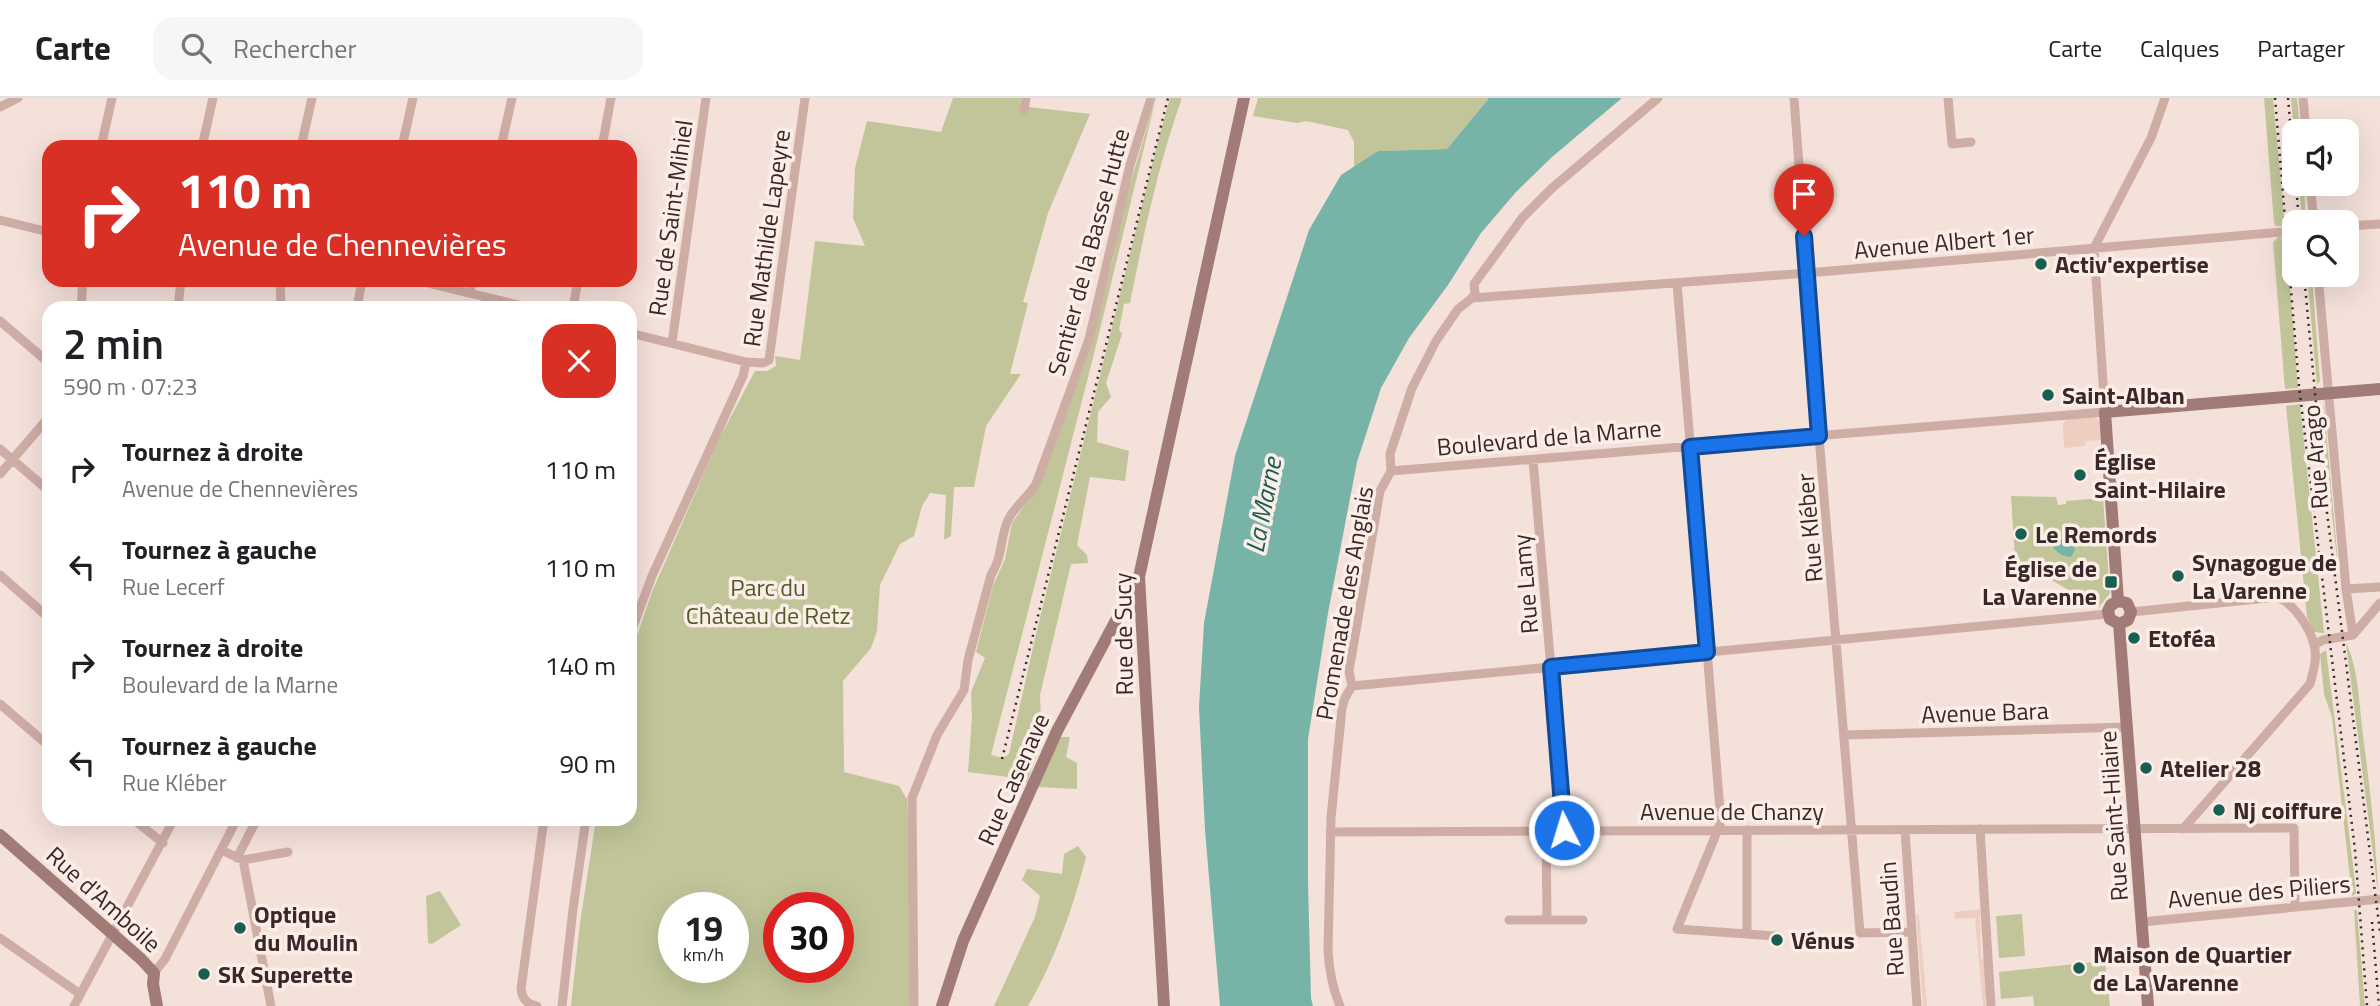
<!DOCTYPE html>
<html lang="fr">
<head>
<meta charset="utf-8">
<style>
  :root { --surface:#fff; --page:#f6f6f6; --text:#202124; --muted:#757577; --line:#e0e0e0 }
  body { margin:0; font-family:"Titillium Web",sans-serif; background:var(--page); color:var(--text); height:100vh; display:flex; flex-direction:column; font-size:26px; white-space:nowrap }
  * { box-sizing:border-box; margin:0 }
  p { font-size:23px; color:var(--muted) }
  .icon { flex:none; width:38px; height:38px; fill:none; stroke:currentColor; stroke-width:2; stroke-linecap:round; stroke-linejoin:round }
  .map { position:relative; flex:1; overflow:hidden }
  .side { position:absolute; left:42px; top:203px; width:595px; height:525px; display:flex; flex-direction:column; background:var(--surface); border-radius:21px; box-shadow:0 7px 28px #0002 }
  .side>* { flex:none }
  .guide { position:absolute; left:42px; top:42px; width:595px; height:147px; border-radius:21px; box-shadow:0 7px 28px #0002; background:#d93025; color:#fff; overflow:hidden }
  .tools { position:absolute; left:2282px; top:21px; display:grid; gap:14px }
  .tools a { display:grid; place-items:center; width:77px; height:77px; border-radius:14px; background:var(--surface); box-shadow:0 7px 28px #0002; font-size:35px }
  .speed { position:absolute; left:658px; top:794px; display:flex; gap:14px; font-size:35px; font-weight:700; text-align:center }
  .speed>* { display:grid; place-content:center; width:91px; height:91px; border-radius:50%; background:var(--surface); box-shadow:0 7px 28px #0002; line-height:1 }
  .speed small { font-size:18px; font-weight:400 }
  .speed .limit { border:10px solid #d22; background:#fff; color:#111 }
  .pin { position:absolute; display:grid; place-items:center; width:60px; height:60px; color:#fff; margin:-72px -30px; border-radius:50% 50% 50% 0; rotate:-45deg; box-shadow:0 0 7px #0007 }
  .pin .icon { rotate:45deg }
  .me { position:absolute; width:77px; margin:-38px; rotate:355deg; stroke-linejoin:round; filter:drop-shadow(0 0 5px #0008) }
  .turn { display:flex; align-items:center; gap:24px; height:147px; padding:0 21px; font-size:32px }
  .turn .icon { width:91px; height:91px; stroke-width:2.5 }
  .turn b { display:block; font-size:49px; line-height:60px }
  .round { display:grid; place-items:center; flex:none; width:74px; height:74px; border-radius:21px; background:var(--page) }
  .headline { display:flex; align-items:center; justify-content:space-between; height:119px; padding:0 21px }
  h1 { font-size:42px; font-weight:600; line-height:52px }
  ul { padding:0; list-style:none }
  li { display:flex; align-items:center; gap:21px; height:98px; padding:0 21px }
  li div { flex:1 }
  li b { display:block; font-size:26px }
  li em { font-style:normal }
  header { display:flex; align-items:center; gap:42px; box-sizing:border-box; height:98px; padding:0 35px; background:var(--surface); border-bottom:2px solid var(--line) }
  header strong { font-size:33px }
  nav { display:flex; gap:38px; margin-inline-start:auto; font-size:24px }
  .search { width:490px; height:63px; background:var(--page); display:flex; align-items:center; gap:18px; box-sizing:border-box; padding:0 24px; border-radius:21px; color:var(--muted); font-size:26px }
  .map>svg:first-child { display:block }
  .green { fill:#c1c599; fill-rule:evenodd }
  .plaza { fill:#eecec0 }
  .water { fill:#77b4a7 }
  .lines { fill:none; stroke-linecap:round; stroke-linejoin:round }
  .street { stroke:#ceada5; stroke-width:9 }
  .secondary { stroke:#a17b76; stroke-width:12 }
  .rail { stroke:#392827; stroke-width:2.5; stroke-dasharray:2 5; stroke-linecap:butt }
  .route-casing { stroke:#114b97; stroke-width:18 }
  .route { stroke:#1a73e8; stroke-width:12 }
  .poi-dot { fill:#185e51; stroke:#fbede7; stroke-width:2.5 }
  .labels { text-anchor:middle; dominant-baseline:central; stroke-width:7; stroke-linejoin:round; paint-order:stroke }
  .street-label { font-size:24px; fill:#392827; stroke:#fbede7 }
  .poi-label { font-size:24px; font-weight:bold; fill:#392827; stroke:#fbede7; text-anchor:start }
  .park-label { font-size:24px; fill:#545928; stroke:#fbede7 }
  .water-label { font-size:26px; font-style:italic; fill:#185e51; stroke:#fbede7 }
</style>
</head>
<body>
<header>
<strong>Carte</strong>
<div class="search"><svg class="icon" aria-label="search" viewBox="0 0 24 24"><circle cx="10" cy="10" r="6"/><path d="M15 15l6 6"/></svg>Rechercher</div>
<nav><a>Carte</a><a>Calques</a><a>Partager</a></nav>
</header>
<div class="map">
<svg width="2380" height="908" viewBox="0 0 2380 908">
  <rect width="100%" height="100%" fill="#f4e1da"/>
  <path class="green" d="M953 0H1021L1020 8 1090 16 1048 115 1023 204 1028 205 1010 276H1021L986 328 974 389H954L951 438 944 442 946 397 930 395 922 408 914 438 900 446 880 487 877 533 871 550 843 583 844 674 899 688 907 701 916 908H571L580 825 596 721H630V558L652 494 718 343 755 273H767L776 268 775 258 800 262 815 143 865 148 853 120 855 70 867 23 941 34ZM674 810H733V870H674ZM779 810H838V870H779Z
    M1156 0 1095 252 991 657 1003 660 1009 656 1036 536 1158 43 1170 0H1182C1158 67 1144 135 1130 205L1124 206 1119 232 1122 236 1106 285 1111 299 1098 314 1097 344 1129 353 1125 383 1090 379 1077 447 1087 457 1088 465 1071 466 1040 597 1041 623 1045 634 1027 685 1016 680 968 674 972 619 971 594 985 560 976 554 993 488 1005 461 1012 425 1040 385 1090 251 1113 160 1117 129Z
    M1258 0H1489L1447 51 1378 53 1354 70V44L1348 32 1306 23 1297 25 1253 18Z
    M2264 0H2273L2285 128H2276L2274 125Z
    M2291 0H2297L2300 33H2294Z
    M2299 86H2304L2306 124H2302Z
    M2278 139H2286L2298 290 2285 291 2273 144Z
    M2307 177H2312L2320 283 2317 287Z
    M2319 305 2324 308 2339 477Z
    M2300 306 2324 535 2314 534 2307 519 2286 308Z
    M2011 398 2056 399 2058 407 2066 406V403L2103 400 2110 495 2099 509 2078 510 2075 496 2015 460Z
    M2346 545C2358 569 2359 602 2362 629 2369 684 2376 739 2378 795Z
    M2326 552 2353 767 2356 796 2352 798 2332 619 2324 596 2320 556Z
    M1060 639H1070L1066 659 1077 665V691L1038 689Z
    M1078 748 1086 759C1073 810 1055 862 1028 908H994L1035 819 1040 798 1022 782 1027 771 1062 776 1064 756Z
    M440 793 461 827 432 846 428 845 426 798Z
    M2354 812H2357L2365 908H2360Z
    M2022 816 2025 858 1999 860 1996 818Z
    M2105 863 2110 908H2034L2033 898 2001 901 1999 874Z"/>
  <path class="plaza" d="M2095 318 2100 325 2102 342 2085 343V348L2064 350 2063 325 2069 320Z
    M1980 811 1981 861H1984L1988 898 1985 900 1986 908H1983L1975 820 1955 821 1954 814Z
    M1916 817H1919L1927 908H1923Z"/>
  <path class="water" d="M1489 0H1622L1552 59 1516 94 1481 135 1448 187 1409 240 1381 290 1357 364 1328 515 1308 641V784L1311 900 1313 908H1220L1205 732 1199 609 1204 525 1235 358 1309 132 1341 77 1378 53 1447 51Z
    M2054 432 2061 441 2073 447 2075 452 2071 459C2058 459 2049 447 2048 435Z"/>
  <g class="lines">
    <path class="street" d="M1794 0 1819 338 1860 835 1911 834
      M1948 0 1952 46 1971 44
      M2303 0 2306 33
      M0 9 18 0
      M1024 12 1026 0
      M101 49 112 0
      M202 49 213 0
      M301 49 312 0
      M402 49 413 0
      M501 49 512 0
      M602 49 611 0
      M2310 86 2314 124
      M0 122 49 134
      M2347 128 2380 126
      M2318 177 2346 491 2353 537
      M280 182 281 210
      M415 182 531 210
      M1677 185 1721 724 1677 831 1747 836V732
      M470 195 472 182
      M1472 200 1807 175 2294 133
      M81 210 83 182
      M178 210 181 182
      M357 210 361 188 366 182
      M573 210 578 182
      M0 223 49 265
      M630 235 746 264 763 265 769 262 805 0
      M672 245 706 0
      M0 351 49 393
      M1533 362 1565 732
      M1391 373 2105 314 2094 150 2151 40 2165 0
      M0 376 49 319
      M0 477 49 520
      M2346 491 2380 489
      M2131 514 2277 499C2293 505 2310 529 2314 547 2318 559 2313 574 2310 586L2183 731
      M630 537 652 478 743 278 746 264
      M2314 547 2323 542 2353 537 2380 505
      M1352 588 2108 516
      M0 606 49 648
      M1844 637 2127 629
      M133 721 163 745
      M1980 731 1991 908
      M1546 732 1547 821
      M1905 732 1917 908
      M1330 734 2294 730 2295 809
      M221 752 243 762 288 754
      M237 760 257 721
      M243 762 271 908
      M1509 822H1583
      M2142 824 2380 801
      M1747 836 1775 838
      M0 840 80 896
      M154 875 165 861 237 721
      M74 908 174 721
      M537 908C527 907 522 900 521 891L544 721
      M562 908 573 811 586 721
      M914 908 912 700 937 637 964 592 968 562 991 477C1002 461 1000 440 1008 422 1014 409 1028 399 1036 386L1089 241 1130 67 1151 0
      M1340 908C1332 889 1329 872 1328 852L1331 720 1342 610 1345 600 1352 588 1349 573 1380 393 1391 373 1390 356 1412 290 1436 243 1458 211 1472 200 1475 195 1474 186 1523 119 1551 91 1658 0"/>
    <path class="secondary" d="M2118 503 2105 314 2380 291
      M2118 503 2127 505 2131 514 2128 522 2119 526
      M2118 503 2111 507 2108 513 2110 521 2119 526
      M2119 526 2148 908
      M0 737 141 861 154 875 153 886 157 908
      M942 908 963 843 1057 633 1139 479
      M1164 908 1139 479 1244 0"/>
    <path class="rail" d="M2275 0 2299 288 2355 752 2367 908
      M2288 0 2294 69
      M2296 86 2299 124
      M2304 177 2324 391 2380 834
      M1002 661 1168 0
      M2372 824 2379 908"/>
  </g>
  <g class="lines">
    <g class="route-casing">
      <path id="route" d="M1564 732 1551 569 1707 554 1690 349 1819 338 1804 138"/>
    </g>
    <use href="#route" class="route"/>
  </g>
  <g class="poi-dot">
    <circle cx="2041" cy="166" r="7"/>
    <circle cx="2048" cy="297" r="7"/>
    <circle cx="2080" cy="377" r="7"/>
    <circle cx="2021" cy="436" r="7"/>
    <circle cx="2178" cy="478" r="7"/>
    <rect x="2104" y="477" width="14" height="14" rx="3.5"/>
    <circle cx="2134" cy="540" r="7"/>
    <circle cx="2146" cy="670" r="7"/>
    <circle cx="2219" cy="712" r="7"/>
    <circle cx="240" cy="830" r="7"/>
    <circle cx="1777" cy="842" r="7"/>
    <circle cx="2079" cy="870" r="7"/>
    <circle cx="204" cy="876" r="7"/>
  </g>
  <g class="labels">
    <g class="street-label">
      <text transform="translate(670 120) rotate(-82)">Rue de Saint-Mihiel</text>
      <text transform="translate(766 140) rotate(-82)">Rue Mathilde Lapeyre</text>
      <text transform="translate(1944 144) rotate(-5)">Avenue Albert 1er</text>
      <text transform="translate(1088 154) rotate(-75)">Sentier de la Basse Hutte</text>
      <text transform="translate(1549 339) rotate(-5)">Boulevard de la Marne</text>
      <text transform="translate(2315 359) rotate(-95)">Rue Arago</text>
      <text transform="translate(1809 430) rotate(-95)">Rue Kléber</text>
      <text transform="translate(1525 486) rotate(-95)">Rue Lamy</text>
      <text transform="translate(1344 505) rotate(-80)">Promenade des Anglais</text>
      <text transform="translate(1123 536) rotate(-91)">Rue de Sucy</text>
      <text transform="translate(1985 614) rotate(-2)">Avenue Bara</text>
      <text transform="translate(1013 681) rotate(-66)">Rue Casenave</text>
      <text x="1732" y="713">Avenue de Chanzy</text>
      <text transform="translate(2113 718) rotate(-94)">Rue Saint-Hilaire</text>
      <text transform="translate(2259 793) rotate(-5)">Avenue des Piliers</text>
      <text transform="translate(104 801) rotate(42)">Rue d'Amboile</text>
      <text transform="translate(1891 821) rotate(-94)">Rue Baudin</text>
    </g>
    <g class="poi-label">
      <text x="2055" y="166">Activ'expertise</text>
      <text x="2062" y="297">Saint-Alban</text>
      <text x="2094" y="363">Église<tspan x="2094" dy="28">Saint-Hilaire</tspan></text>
      <text x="2035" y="436">Le Remords</text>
      <text x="2192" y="464">Synagogue de<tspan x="2192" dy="28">La Varenne</tspan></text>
      <text x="2097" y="470" text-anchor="end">Église de<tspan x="2097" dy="28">La Varenne</tspan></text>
      <text x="2148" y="540">Etoféa</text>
      <text x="2160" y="670">Atelier 28</text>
      <text x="2233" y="712">Nj coiffure</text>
      <text x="254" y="816">Optique<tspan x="254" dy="28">du Moulin</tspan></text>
      <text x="1791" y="842">Vénus</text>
      <text x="2093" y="856">Maison de Quartier<tspan x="2093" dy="28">de La Varenne</tspan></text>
      <text x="218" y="876">SK Superette</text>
    </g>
    <g class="park-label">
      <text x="768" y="489">Parc du<tspan x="768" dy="28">Château de Retz</tspan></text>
    </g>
    <g class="water-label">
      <text transform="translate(1263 407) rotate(-79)">La Marne</text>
    </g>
  </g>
</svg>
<div class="tools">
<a><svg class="icon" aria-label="sound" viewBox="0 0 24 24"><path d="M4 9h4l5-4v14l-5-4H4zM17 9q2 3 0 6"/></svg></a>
<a><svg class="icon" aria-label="search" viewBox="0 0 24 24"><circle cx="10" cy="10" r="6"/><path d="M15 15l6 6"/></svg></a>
</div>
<div class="speed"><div>19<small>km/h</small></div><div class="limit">30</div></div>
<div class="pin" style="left:1804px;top:138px;background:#d93025"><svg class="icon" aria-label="arrive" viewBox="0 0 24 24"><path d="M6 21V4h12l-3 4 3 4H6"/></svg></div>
<svg class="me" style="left:1564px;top:732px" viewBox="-20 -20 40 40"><circle r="17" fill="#1a73e8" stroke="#fff" stroke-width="3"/><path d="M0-11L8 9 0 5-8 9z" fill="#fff"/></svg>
<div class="guide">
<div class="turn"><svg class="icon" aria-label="right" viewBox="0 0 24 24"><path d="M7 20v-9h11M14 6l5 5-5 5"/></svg><div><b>110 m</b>Avenue de Chennevières</div></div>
</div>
<section class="side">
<div class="headline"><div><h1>2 min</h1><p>590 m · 07:23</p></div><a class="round" style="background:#d93025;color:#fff"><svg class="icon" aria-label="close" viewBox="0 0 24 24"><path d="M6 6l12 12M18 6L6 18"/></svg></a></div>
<ul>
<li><svg class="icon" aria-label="right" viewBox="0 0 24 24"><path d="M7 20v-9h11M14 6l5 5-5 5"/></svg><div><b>Tournez à droite</b><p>Avenue de Chennevières</p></div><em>110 m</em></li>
<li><svg class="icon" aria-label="left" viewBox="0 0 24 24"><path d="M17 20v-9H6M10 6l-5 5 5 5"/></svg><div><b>Tournez à gauche</b><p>Rue Lecerf</p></div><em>110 m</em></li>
<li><svg class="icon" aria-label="right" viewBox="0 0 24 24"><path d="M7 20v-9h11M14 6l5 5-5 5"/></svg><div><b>Tournez à droite</b><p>Boulevard de la Marne</p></div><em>140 m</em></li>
<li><svg class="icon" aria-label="left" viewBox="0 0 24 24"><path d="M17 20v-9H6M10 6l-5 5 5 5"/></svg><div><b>Tournez à gauche</b><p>Rue Kléber</p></div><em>90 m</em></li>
</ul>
</section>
</div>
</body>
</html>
